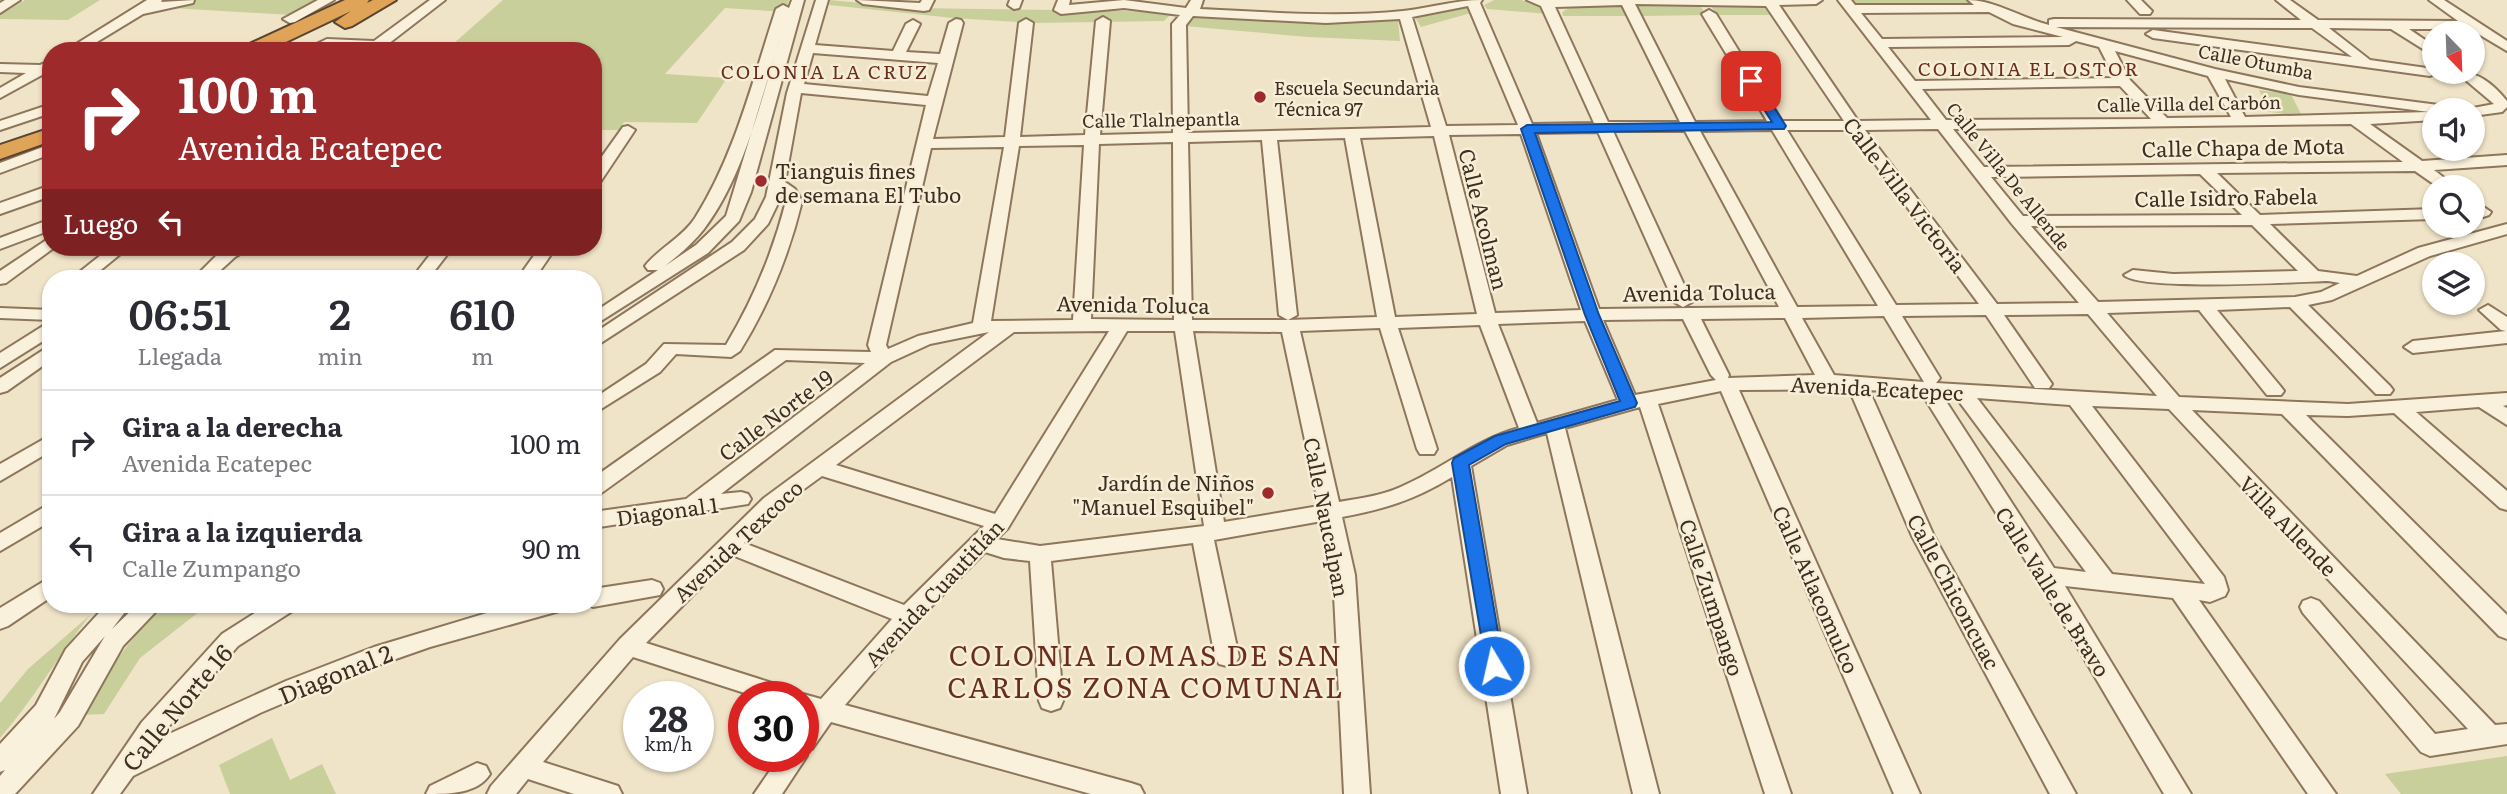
<!DOCTYPE html>
<html lang="es">
<head>
<meta charset="utf-8">
<style>
  :root { --surface:#fff; --page:#f7f7f7; --text:#2b2b33; --muted:#7c7c81; --line:#e1e1e2 }
  body { margin:0; font-family:Literata,serif; background:var(--page); color:var(--text); height:100vh; display:flex; flex-direction:column; font-size:26px; white-space:nowrap }
  * { box-sizing:border-box; margin:0 }
  p { font-size:23px; color:var(--muted) }
  .icon { flex:none; width:38px; height:38px; fill:none; stroke:currentColor; stroke-width:2; stroke-linecap:round; stroke-linejoin:round }
  .map { position:relative; flex:1; overflow:hidden }
  .side { position:absolute; left:42px; top:270px; width:560px; height:343px; display:flex; flex-direction:column; background:var(--surface); border-radius:28px; box-shadow:0 2px 5px #0004 }
  .side>* { flex:none }
  .guide { position:absolute; left:42px; top:42px; width:560px; height:214px; border-radius:28px; box-shadow:0 2px 5px #0004; background:#9e2a2b; color:#fff; overflow:hidden }
  .needle { width:46px; rotate:157deg }
  .tools { position:absolute; left:2422px; top:21px; display:grid; gap:14px }
  .tools a { display:grid; place-items:center; width:63px; height:63px; border-radius:50%; background:var(--surface); box-shadow:0 2px 5px #0004; font-size:35px }
  .speed { position:absolute; left:623px; top:681px; display:flex; gap:14px; font-size:35px; font-weight:700; text-align:center }
  .speed>* { display:grid; place-content:center; width:91px; height:91px; border-radius:50%; background:var(--surface); box-shadow:0 2px 5px #0004; line-height:1 }
  .speed small { font-size:18px; font-weight:400 }
  .speed .limit { border:10px solid #d22; background:#fff; color:#111 }
  .pin { position:absolute; display:grid; place-items:center; width:60px; height:60px; color:#fff; margin:-30px; border-radius:14px; box-shadow:0 4px 10px #0006 }
  .me { position:absolute; width:77px; margin:-38px; rotate:351deg; stroke-linejoin:round; filter:drop-shadow(0 0 5px #0008) }
  .turn { display:flex; align-items:center; gap:24px; height:147px; padding:0 21px; font-size:32px }
  .turn .icon { width:91px; height:91px; stroke-width:2.5 }
  .turn b { display:block; font-size:49px; line-height:60px }
  .then { display:flex; align-items:center; height:66px; padding:0 21px; background:#0003; gap:14px; font-size:26px }
  .eta { display:flex; justify-content:space-evenly; align-items:center; height:119px; text-align:center }
  .eta b { font-size:42px; font-weight:600; line-height:49px }
  ul { padding:0; list-style:none }
  li { display:flex; align-items:center; gap:21px; height:105px; padding:0 21px; border-top:2px solid var(--line) }
  li div { flex:1 }
  li b { display:block; font-size:26px }
  li em { font-style:normal }
  .map>svg:first-child { display:block }
  .green { fill:#c9cf9b }
  .lines { fill:none; stroke-linecap:round; stroke-linejoin:round }
  .minor-casing { stroke:#8d765c; stroke-width:4 }
  .highway-casing { stroke:#5b4430; stroke-width:4 }
  .minor { fill:#faf1dc; fill-rule:evenodd }
  .highway { fill:#e0a458; fill-rule:evenodd }
  .route { fill:#1a73e8; stroke:#114b97; stroke-width:2 }
  .poi-dot { fill:#9e2a2b; stroke:#f7eed8; stroke-width:2.5 }
  .labels { text-anchor:middle; dominant-baseline:central; stroke-width:5; stroke-linejoin:round; paint-order:stroke }
  .far-street-label { font-size:18px; fill:#3d2e20; stroke:#f7eed8 }
  .far-poi-label { font-size:18px; fill:#3d2e20; stroke:#f7eed8; text-anchor:start }
  .far-neighbourhood-label { font-size:19px; letter-spacing:2px; fill:#6b2e1e; stroke:#f7eed8 }
  .street-label { font-size:21px; fill:#3d2e20; stroke:#f7eed8 }
  .poi-label { font-size:21px; fill:#3d2e20; stroke:#f7eed8; text-anchor:start }
  .near-street-label { font-size:24px; fill:#3d2e20; stroke:#f7eed8 }
  .near-neighbourhood-label { font-size:28px; letter-spacing:2px; fill:#6b2e1e; stroke:#f7eed8 }
</style>
</head>
<body>
<div class="map">
<svg width="2507" height="794" viewBox="0 0 2507 794">
  <rect width="100%" height="100%" fill="#f0e4c8"/>
  <path class="green" d="M25 0H100L68 20 0 19V15Z
    M193 0H321L291 15 171 8Z
    M503 0H789L785 12 725 8 665 74 727 78 697 123 624 122 619 130H593V72L601 62 593 61V51H427L434 44H453Z
    M830 0 914 8 1056 10 1065 13 1102 10 1172 13 1164 21 1034 23 953 18 829 5Z
    M1494 0H1521L1541 5 1547 14 1487 9 1484 5Z
    M1853 0H1969L1983 7H1859Z
    M1623 3 1629 16H1563L1562 12 1569 8Z
    M1636 3H1699L1706 15 1643 16Z
    M1466 4 1471 13 1421 27 1416 19 1420 13Z
    M1710 4 1764 6 1770 15H1717Z
    M1194 16 1325 22 1398 20 1400 41 1308 37 1184 26Z
    M2259 90 2291 94 2302 116 2269 112Z
    M169 604H209L140 658 104 714 80 715C106 675 131 633 169 604Z
    M90 615C59 655 33 700 0 738V703L28 669Z
    M272 738 290 780 322 764 336 794H230L219 765Z
    M2507 756V794H2401L2385 774Z"/>
  <g class="lines">
    <g class="minor-casing">
      <path id="minor" d="M5 0H20L0 13V3Z
        M147 0H162L161 2 194 0 193 3 143 14 82 51H65Z
        M318 0H334L295 22 290 23 283 19Z
        M430 0H445L379 51 329 47 321 51H302L327 39 374 41Z
        M792 0H804L751 192 739 221 708 253 593 326V313L658 270H648L645 266C659 248 682 238 695 218 735 155 753 79 776 9L783 5 789 8ZM783 29 726 216 696 245 665 266C679 255 693 243 704 229 746 173 762 95 783 29Z
        M816 0H828L815 45 893 51 906 24 913 20 920 24 906 52 940 54 949 23 956 19 961 20 963 23 933 139 1005 137 1019 23 1026 19 1033 23 1020 137 1085 135 1096 21 1103 17 1110 21 1100 135 1173 133 1172 24 1180 15 1124 8 1061 14 1054 10 1058 0H1070L1069 5 1124 0 1186 8 1191 0H1203L1200 9C1267 12 1336 18 1403 11 1430 8 1455 0 1482 0L1480 3 1532 124 1594 123 1541 6 1527 0H1822L1816 4 1779 5 1858 121 1931 120 1838 0H1851L1855 5H1974L1968 0C1994 0 2022 18 2049 25V20L2054 19 2301 20 2276 0H2290L2318 20 2458 21 2429 0H2444L2507 41V51L2470 29H2409L2434 46V56L2391 29 2329 28 2370 60 2434 69 2437 72 2430 76 2153 38 2146 34 2153 30 2352 57 2312 28 2056 27 2215 69 2299 87 2454 107 2456 110H2434V120L2370 124 2422 161 2507 155V165L2434 170 2456 187H2438L2415 171 2217 173 2260 215 2434 209V219L2270 224 2318 271 2357 276 2418 248 2507 224V234L2430 256 2332 300 2308 305 2390 386 2393 390 2390 394H2376L2290 307 2217 310 2281 387 2284 391 2281 395H2267L2199 310 2107 313 2179 397 2348 404 2507 393V405L2503 406 2507 408V425L2479 407 2416 412 2507 491V510L2500 508 2394 413 2348 416 2306 415 2507 615V639L2499 636 2282 414 2192 410 2495 725 2507 724V744L2430 756 2421 752 2303 613 2300 607 2303 601 2311 598 2319 601 2435 734 2468 729 2169 409 2092 406 2224 577 2228 590 2225 596 2210 602 2199 600 2336 794H2308L2173 598 2065 586 2191 794H2164L2039 582 1922 394 1869 390 1934 536 2076 794H2050L1912 536 1849 389 1739 390 1920 794H1894L1721 391 1658 404 1791 794H1765L1640 407 1565 428 1659 794H1633L1547 433 1507 445 1471 466 1527 794H1501L1452 477C1414 500 1385 509 1342 517L1355 575 1370 794H1344L1333 575 1322 521 1214 540 1239 657 1235 664 1227 666 1219 664 1215 657 1193 543 1051 561 1063 701 1060 708 1051 711 1042 708 1039 701 1030 561 1004 558 985 552 916 622 845 705 1131 783 1140 786 1144 794H1091L831 722 812 749 805 752 807 756 782 794H754L780 756H803V722L808 715 803 714V696H796L803 694 821 699 892 619 732 555 646 643 791 689 794 696H754L633 657 543 762 618 786 622 794H574L528 779 516 794H487L491 786 620 639 764 498 989 332 930 344 891 362 721 494 741 492 748 494 751 499 748 504 593 528V512L686 499 865 363 786 360 600 494 593 496V478L775 350 871 352 868 345 926 105 801 93 785 182 795 189 802 201C789 255 769 304 740 351L731 357 676 354 660 372 593 414V399L646 364 664 344 726 345C753 300 773 252 786 201L782 195 768 224 744 250 593 348V334L732 242 755 219 766 197 787 93ZM1635 4 1766 6 1844 121H1782L1716 14 1709 10 1702 14 1767 121 1695 122ZM1622 5 1680 122H1608L1555 7ZM1468 6 1518 125 1446 126 1412 17ZM1989 12 2013 24 2063 37 1882 39 1861 13ZM1193 16 1326 23 1400 19 1431 127 1188 133 1186 25ZM2076 41 2099 47 2115 78 1915 81 1888 47 2069 45ZM2115 51 2208 76 2231 117 2167 118 2130 80ZM813 53 938 63 928 96 804 84ZM2225 79 2299 95 2429 112 2245 117ZM2120 86 2151 119 1946 120 1922 89ZM2351 124 2403 162 1984 167 1953 129ZM1938 129 2012 224 2079 303 1997 304 1865 130ZM1772 130 1878 306 1797 307 1700 131ZM1787 130H1850L1979 304 1896 305ZM1613 131H1685L1779 307 1599 309 1536 133 1598 132 1674 302 1683 307 1692 302ZM1521 134 1581 310 1495 313 1449 135ZM1434 136 1477 314 1395 317 1360 138ZM1345 138 1377 317 1288 320 1297 315 1277 140ZM1262 140 1279 315 1288 320H1192L1188 142ZM1173 142 1174 320 1091 319 1099 144ZM1084 145 1073 320 991 321 1019 146ZM1004 147 973 323 918 336 888 349 886 345 931 148ZM2200 174 2242 215 2023 216 1991 177ZM2252 225 2298 271 2173 274 2133 270 2124 275C2138 291 2298 282 2328 281L2340 283 2321 292 2295 297 2098 302 2031 226ZM2088 314 2157 396 1936 383 1940 378 1902 316 1986 315 2035 388H2049L2052 384 2004 315ZM1884 316 1924 382 1834 375 1802 318ZM1785 318 1815 375 1728 378 1729 375 1701 319ZM1683 319 1711 375 1716 380 1635 395 1603 320ZM1585 321 1618 400 1537 423 1498 324ZM1480 325 1519 428C1478 439 1446 466 1407 484 1386 495 1362 498 1339 502L1300 331 1380 328 1417 449 1420 454H1434L1437 449 1398 328ZM1109 331 995 514 836 465 1014 332ZM1127 331H1175L1204 526 1040 546 997 539 1008 528ZM1193 331 1282 332 1319 506 1224 522ZM1942 395 1955 396 2086 572 2054 568ZM1977 398 2070 405 2205 584 2112 574ZM822 476 984 526 904 605 744 543 778 508Z
        M857 0 920 3 922 0H934L929 10 924 11 863 4Z
        M1010 0H1022L1019 8 1014 9 1008 5Z
        M2127 0H2141L2152 11 2150 14H2140Z
        M225 44 230 45V51H210Z
        M51 60V70L0 98V88L26 73 0 72V64L40 65Z
        M2456 72C2478 71 2493 84 2507 101V107L2502 112 2473 116V110L2468 109 2494 104Z
        M51 104V113L0 130V121Z
        M628 126 635 130 599 184 593 186V169L623 127Z
        M51 144V154L0 173V163Z
        M51 185V196L0 214V203Z
        M2473 200 2491 212 2489 215 2483 217 2473 212Z
        M51 219V230L0 249V238Z
        M51 237V247H55L6 283 0 284V271Z
        M111 247H129L91 278H72Z
        M230 247H252L235 257 212 278H194L223 249Z
        M436 247H453L429 278H412Z
        M540 247H556L535 278H518Z
        M2488 305 2507 317V343L2413 353 2404 347 2413 341 2506 331 2501 330 2479 310Z
        M0 308 51 310V320L0 318Z
        M51 321V336L0 368V353Z
        M51 345V360L7 391 0 393V378Z
        M51 435V451L0 481V464Z
        M51 503V521L0 551V533Z
        M51 577V597L8 626 0 629V608Z
        M652 580 660 583 663 589 660 595 593 607 585 604H593V589Z
        M107 604H131L112 629 138 604H163L123 646 78 726 15 794H0V776L5 770 0 772V744L36 705 66 649ZM105 636 60 712 54 719 82 662Z
        M269 604H297L294 610 238 646 158 739 286 681 374 647 517 604H566L563 610 430 647 347 676 260 713 133 776 120 794H93L142 722 222 634Z
        M477 763 486 766 490 774C478 794 448 794 426 794L430 786Z"/>
    </g>
    <g class="highway-casing">
      <path id="highway" d="M345 0H369L367 3 373 0H396L352 26 345 28 335 22 351 11 267 51H240L243 47Z
        M51 128V141L0 159V145Z"/>
    </g>
    <use href="#minor" class="minor"/>
    <use href="#highway" class="highway"/>
  </g>
  <path class="route" d="M1751 78 1757 81 1786 126 1784 129 1535 133 1599 315 1637 403 1635 407 1506 444 1469 465 1504 666 1501 671 1494 673 1487 671 1452 463 1454 458 1495 436 1620 401 1585 315 1521 129 1527 125 1772 122 1746 81Z"/>
  <g class="poi-dot">
    <circle cx="1260" cy="97" r="7"/>
    <circle cx="761" cy="181" r="7"/>
    <circle cx="1268" cy="493" r="7"/>
  </g>
  <g class="labels">
    <g class="far-street-label">
      <text transform="translate(2256 61) rotate(11)">Calle Otumba</text>
      <text transform="translate(2189 103) rotate(-1)">Calle Villa del Carbón</text>
      <text transform="translate(1161 119) rotate(-1)">Calle Tlalnepantla</text>
      <text transform="translate(2009 176) rotate(51)">Calle Villa De Allende</text>
    </g>
    <g class="far-poi-label">
      <text x="1274" y="87">Escuela Secundaria<tspan x="1274" dy="21">Técnica 97</tspan></text>
    </g>
    <g class="far-neighbourhood-label">
      <text x="2029" y="68">COLONIA EL OSTOR</text>
      <text x="825" y="71">COLONIA LA CRUZ</text>
    </g>
    <g class="street-label">
      <text transform="translate(2243 146) rotate(-1)">Calle Chapa de Mota</text>
      <text transform="translate(1906 194) rotate(53)">Calle Villa Victoria</text>
      <text transform="translate(2226 196) rotate(-1)">Calle Isidro Fabela</text>
      <text transform="translate(1485 219) rotate(76)">Calle Acolman</text>
      <text transform="translate(1699 291) rotate(-1)">Avenida Toluca</text>
      <text transform="translate(1133 303) rotate(1)">Avenida Toluca</text>
      <text transform="translate(1877 387) rotate(3)">Avenida Ecatepec</text>
      <text transform="translate(775 414) rotate(-37)">Calle Norte 19</text>
      <text transform="translate(667 510) rotate(-8)">Diagonal 1</text>
      <text transform="translate(1328 517) rotate(79)">Calle Naucalpan</text>
      <text transform="translate(2289 525) rotate(46)">Villa Allende</text>
      <text transform="translate(737 540) rotate(-43)">Avenida Texcoco</text>
      <text transform="translate(1817 589) rotate(66)">Calle Atlacomulco</text>
      <text transform="translate(1955 591) rotate(62)">Calle Chiconcuac</text>
      <text transform="translate(2054 591) rotate(58)">Calle Valle de Bravo</text>
      <text transform="translate(933 592) rotate(-47)">Avenida Cuautitlán</text>
      <text transform="translate(1713 597) rotate(72)">Calle Zumpango</text>
    </g>
    <g class="poi-label">
      <text x="775" y="169">Tianguis fines<tspan x="775" dy="24">de semana El Tubo</tspan></text>
      <text x="1254" y="481" text-anchor="end">Jardín de Niños<tspan x="1254" dy="24">"Manuel Esquibel"</tspan></text>
    </g>
    <g class="near-street-label">
      <text transform="translate(335 673) rotate(-22)">Diagonal 2</text>
      <text transform="translate(176 707) rotate(-50)">Calle Norte 16</text>
    </g>
    <g class="near-neighbourhood-label">
      <text x="1146" y="654">COLONIA LOMAS DE SAN<tspan x="1146" dy="32">CARLOS ZONA COMUNAL</tspan></text>
    </g>
  </g>
</svg>
<div class="tools">
<a><svg class="needle" viewBox="-14 -14 28 28"><path d="M0-13l5 13h-10z" fill="#e53935"/><path d="M0 13l5-13h-10z" fill="#7c7c81"/></svg></a>
<a><svg class="icon" aria-label="sound" viewBox="0 0 24 24"><path d="M4 9h4l5-4v14l-5-4H4zM17 9q2 3 0 6"/></svg></a>
<a><svg class="icon" aria-label="search" viewBox="0 0 24 24"><circle cx="10" cy="10" r="6"/><path d="M15 15l6 6"/></svg></a>
<a><svg class="icon" aria-label="layers" viewBox="0 0 24 24"><path d="M12 4l9 5-9 5-9-5zM3 14l9 5 9-5"/></svg></a>
</div>
<div class="speed"><div>28<small>km/h</small></div><div class="limit">30</div></div>
<div class="pin" style="left:1751px;top:81px;background:#d93025"><svg class="icon" aria-label="arrive" viewBox="0 0 24 24"><path d="M6 21V4h12l-3 4 3 4H6"/></svg></div>
<svg class="me" style="left:1494px;top:666px" viewBox="-20 -20 40 40"><circle r="17" fill="#1a73e8" stroke="#fff" stroke-width="3"/><path d="M0-11L8 9 0 5-8 9z" fill="#fff"/></svg>
<div class="guide">
<div class="turn"><svg class="icon" aria-label="right" viewBox="0 0 24 24"><path d="M7 20v-9h11M14 6l5 5-5 5"/></svg><div><b>100 m</b>Avenida Ecatepec</div></div>
<div class="then">Luego<svg class="icon" aria-label="left" viewBox="0 0 24 24"><path d="M17 20v-9H6M10 6l-5 5 5 5"/></svg></div>
</div>
<section class="side">
<div class="eta">
<div><b>06:51</b><p>Llegada</p></div>
<div><b>2</b><p>min</p></div>
<div><b>610</b><p>m</p></div>
</div>
<ul>
<li><svg class="icon" aria-label="right" viewBox="0 0 24 24"><path d="M7 20v-9h11M14 6l5 5-5 5"/></svg><div><b>Gira a la derecha</b><p>Avenida Ecatepec</p></div><em>100 m</em></li>
<li><svg class="icon" aria-label="left" viewBox="0 0 24 24"><path d="M17 20v-9H6M10 6l-5 5 5 5"/></svg><div><b>Gira a la izquierda</b><p>Calle Zumpango</p></div><em>90 m</em></li>
</ul>
</section>
</div>
</body>
</html>
